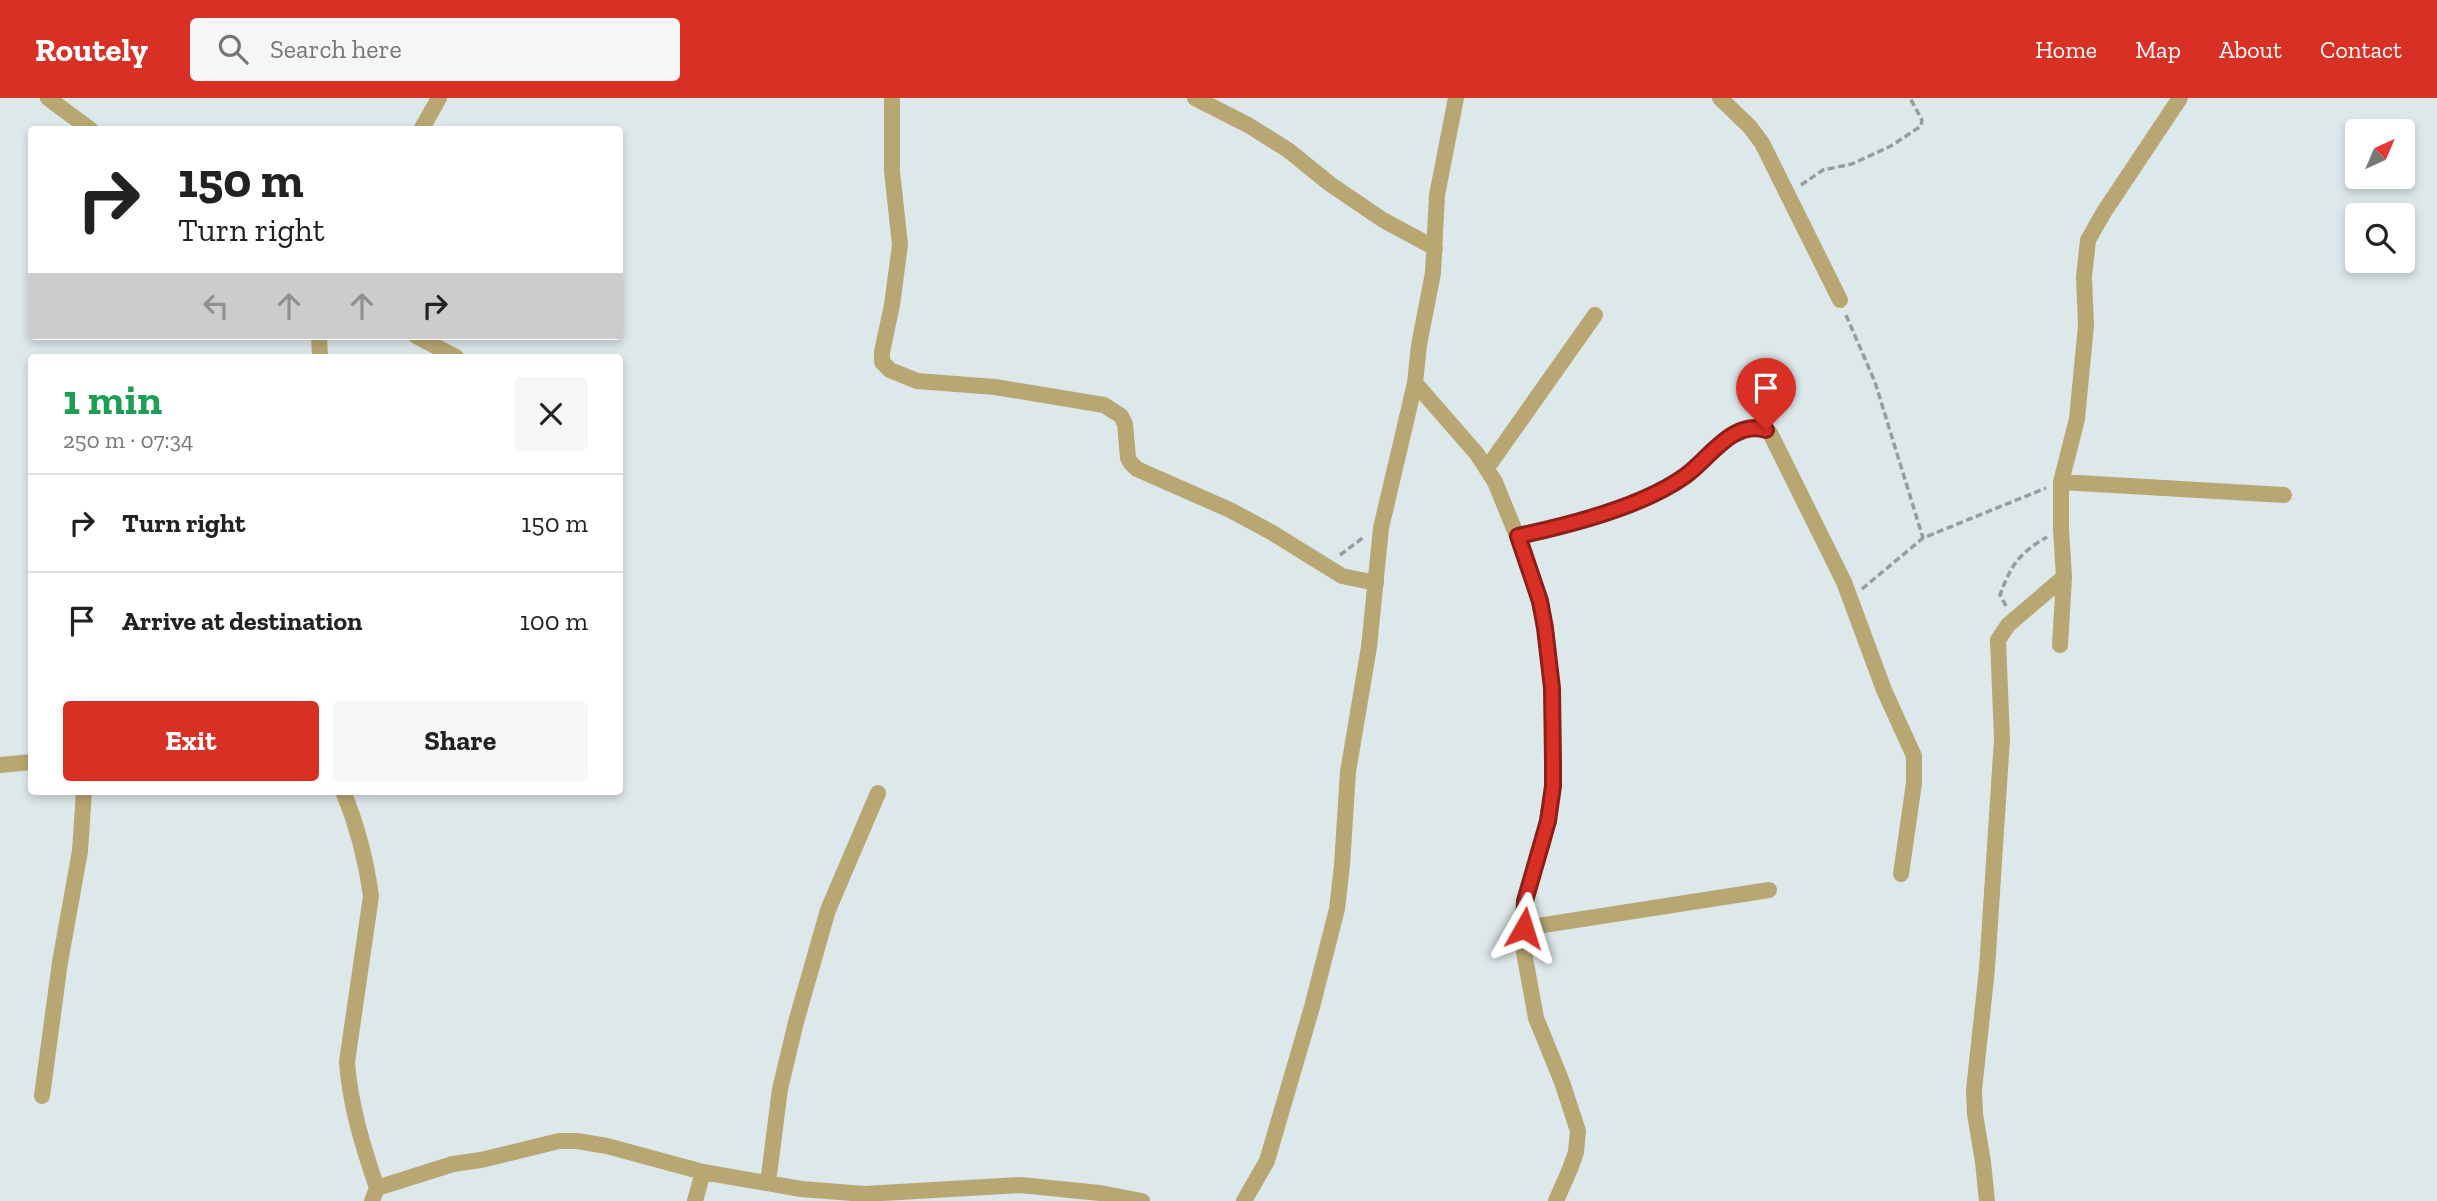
<!DOCTYPE html>
<html lang="en">
<head>
<meta charset="utf-8">
<style>
  :root { --surface:#fff; --page:#f6f6f6; --text:#222; --muted:#767676; --line:#e0e0e0; --accent:#d93025 }
  body { margin:0; font-family:"Zilla Slab",serif; background:var(--page); color:var(--text); height:100vh; display:flex; flex-direction:column; font-size:26px; white-space:nowrap }
  * { box-sizing:border-box; margin:0 }
  p { font-size:23px; color:var(--muted) }
  .icon { flex:none; width:38px; height:38px; fill:none; stroke:currentColor; stroke-width:2; stroke-linecap:round; stroke-linejoin:round }
  .map { position:relative; flex:1; overflow:hidden }
  .side { position:absolute; left:28px; top:256px; width:595px; height:441px; display:flex; flex-direction:column; background:var(--surface); border-radius:7px; box-shadow:0 4px 10px #0003 }
  .side>* { flex:none }
  .guide { position:absolute; left:28px; top:28px; width:595px; height:214px; border-radius:7px; box-shadow:0 4px 10px #0003; background:#fff; color:var(--text); overflow:hidden }
  .needle { width:46px; rotate:44deg }
  .buttons { position:absolute; left:2345px; top:21px; display:grid; gap:14px }
  .buttons a { display:grid; place-items:center; width:70px; height:70px; border-radius:7px; background:var(--surface); box-shadow:0 4px 10px #0003; font-size:35px }
  .pin { position:absolute; display:grid; place-items:center; width:60px; height:60px; color:#fff; margin:-72px -30px; border-radius:50% 50% 50% 0; rotate:-45deg; box-shadow:0 0 7px #0007 }
  .pin .icon { rotate:45deg }
  .me { position:absolute; width:77px; margin:-38px; rotate:6deg; stroke-linejoin:round; filter:drop-shadow(0 0 5px #0008) }
  .turn { display:flex; align-items:center; gap:24px; height:147px; padding:0 35px; font-size:32px }
  .turn .icon { width:91px; height:91px; stroke-width:2.5 }
  .turn b { display:block; font-size:49px; line-height:60px }
  .lanes { display:flex; align-items:center; height:66px; padding:0 35px; background:#0003; justify-content:center; gap:35px; direction:ltr }
  .lanes .off { opacity:.35 }
  .round { display:grid; place-items:center; flex:none; width:74px; height:74px; border-radius:7px; background:var(--page) }
  .headline { display:flex; align-items:center; justify-content:space-between; height:119px; padding:0 35px }
  h1 { font-size:42px; font-weight:700; line-height:52px; color:#1e9e55 }
  .primary-button { display:flex; gap:14px; margin-top:auto; padding:14px 35px }
  .primary-button a { flex:1; height:80px; border-radius:7px; background:var(--accent); color:#fff; font-size:28px; font-weight:700; line-height:80px; text-align:center }
  .primary-button a+a { background:var(--page); color:var(--text) }
  ul { padding:0; list-style:none }
  li { display:flex; align-items:center; gap:21px; height:98px; padding:0 35px; border-top:2px solid var(--line) }
  li div { flex:1 }
  li b { display:block; font-size:26px }
  li em { font-style:normal }
  header { display:flex; align-items:center; gap:42px; box-sizing:border-box; height:98px; padding:0 35px; background:var(--accent); color:#fff }
  header strong { font-size:33px }
  nav { display:flex; gap:38px; margin-inline-start:auto; font-size:24px }
  .search { width:490px; height:63px; background:var(--page); display:flex; align-items:center; gap:18px; box-sizing:border-box; padding:0 24px; border-radius:7px; color:var(--muted); font-size:26px }
  .map>svg:first-child { display:block }
  .lines { fill:none; stroke-linecap:round; stroke-linejoin:round }
  .path { stroke:#959d9f; stroke-width:3.5; stroke-dasharray:7 3.5; stroke-linecap:butt }
  .street { stroke:#b8a772; stroke-width:16 }
  .route-casing { stroke:#8d1f18; stroke-width:18 }
  .route { stroke:#d93025; stroke-width:12 }
</style>
</head>
<body>
<header>
<strong>Routely</strong>
<div class="search"><svg class="icon" aria-label="search" viewBox="0 0 24 24"><circle cx="10" cy="10" r="6"/><path d="M15 15l6 6"/></svg>Search here</div>
<nav><a>Home</a><a>Map</a><a>About</a><a>Contact</a></nav>
</header>
<div class="map">
<svg width="2437" height="1103" viewBox="0 0 2437 1103">
  <rect width="100%" height="100%" fill="#dde8eb"/>
  <g class="lines">
    <path class="path" d="M1801 87 1823 72 1852 66 1891 48 1921 28 1922 22 1910 0
      M1846 217 1875 284 1923 440
      M1340 457 1364 439
      M1862 491 1923 440 2046 390
      M2006 508 2000 497C2011 467 2019 455 2047 439"/>
    <path class="street" d="M48 0 91 32
      M892 0V73L900 147 892 207 882 254V264L890 272 917 283 995 289 1104 307 1121 318 1125 326 1128 360 1130 364 1137 371 1230 412 1271 434 1342 478 1376 485
      M1195 0 1248 27 1288 52 1330 86 1383 122 1435 150
      M1720 0 1750 29 1762 45 1840 202
      M421 32 439 0
      M319 238 320 259
      M416 238 456 259
      M1415 285 1477 356 1495 384 1526 460 1543 518 1552 590 1553 688 1543 745 1525 803 1523 849 1536 920 1562 984 1578 1033 1576 1054 1570 1071 1556 1103
      M1487 370 1595 217
      M2061 384 2077 321 2086 227 2084 179 2088 142 2104 114 2180 0
      M1518 438C1571 427 1640 410 1685 378 1708 362 1738 315 1770 335L1844 484 1884 592 1914 658V685L1901 776
      M2060 547 2064 479 2061 431V384L2284 397
      M0 667 32 664
      M343 693C357 727 366 761 371 798L347 964C350 1007 363 1049 377 1090L372 1103
      M1524 830 1769 792
      M42 998 60 864 80 753 84 693
      M768 1085 780 991 796 924 828 812 878 695
      M377 1090 453 1066 481 1062 559 1043H577L607 1048 703 1074 801 1091 865 1096 1020 1087 1100 1095 1142 1103
      M695 1103 703 1074
      M1244 1103 1267 1063 1312 909 1337 811 1342 767 1348 674 1369 549 1381 430 1415 285 1419 247 1433 175 1437 97 1456 0
      M1987 1103 1983 1064 1975 1016 1974 992 1987 871 2002 641 1998 542 2008 527 2064 479"/>
  </g>
  <g class="lines">
    <g class="route-casing">
      <path id="route" d="M1524 830 1525 803 1548 723 1553 688V664L1552 590 1545 530 1540 503 1518 438C1570 427 1642 409 1685 378 1709 361 1733 321 1766 332"/>
    </g>
    <use href="#route" class="route"/>
  </g>
</svg>
<div class="buttons">
<a><svg class="needle" viewBox="-14 -14 28 28"><path d="M0-13l5 13h-10z" fill="#e53935"/><path d="M0 13l5-13h-10z" fill="#767676"/></svg></a>
<a><svg class="icon" aria-label="search" viewBox="0 0 24 24"><circle cx="10" cy="10" r="6"/><path d="M15 15l6 6"/></svg></a>
</div>
<div class="pin" style="left:1766px;top:332px;background:#d93025"><svg class="icon" aria-label="arrive" viewBox="0 0 24 24"><path d="M6 21V4h12l-3 4 3 4H6"/></svg></div>
<svg class="me" style="left:1524px;top:830px" viewBox="-20 -20 40 40"><path d="M0-17L14 15 0 8-14 15z" fill="#d93025" stroke="#fff" stroke-width="4"/></svg>
<div class="guide">
<div class="turn"><svg class="icon" aria-label="right" viewBox="0 0 24 24"><path d="M7 20v-9h11M14 6l5 5-5 5"/></svg><div><b>150 m</b>Turn right</div></div>
<div class="lanes"><svg class="icon off" aria-label="left" viewBox="0 0 24 24"><path d="M17 20v-9H6M10 6l-5 5 5 5"/></svg><svg class="icon off" aria-label="ahead" viewBox="0 0 24 24"><path d="M12 20V5M6 11l6-6 6 6"/></svg><svg class="icon off" aria-label="ahead" viewBox="0 0 24 24"><path d="M12 20V5M6 11l6-6 6 6"/></svg><svg class="icon" aria-label="right" viewBox="0 0 24 24"><path d="M7 20v-9h11M14 6l5 5-5 5"/></svg></div>
</div>
<section class="side">
<div class="headline"><div><h1>1 min</h1><p>250 m · 07:34</p></div><a class="round"><svg class="icon" aria-label="close" viewBox="0 0 24 24"><path d="M6 6l12 12M18 6L6 18"/></svg></a></div>
<ul>
<li><svg class="icon" aria-label="right" viewBox="0 0 24 24"><path d="M7 20v-9h11M14 6l5 5-5 5"/></svg><div><b>Turn right</b></div><em>150 m</em></li>
<li><svg class="icon" aria-label="arrive" viewBox="0 0 24 24"><path d="M6 21V4h12l-3 4 3 4H6"/></svg><div><b>Arrive at destination</b></div><em>100 m</em></li>
</ul>
<div class="primary-button"><a>Exit</a><a>Share</a></div>
</section>
</div>
</body>
</html>
